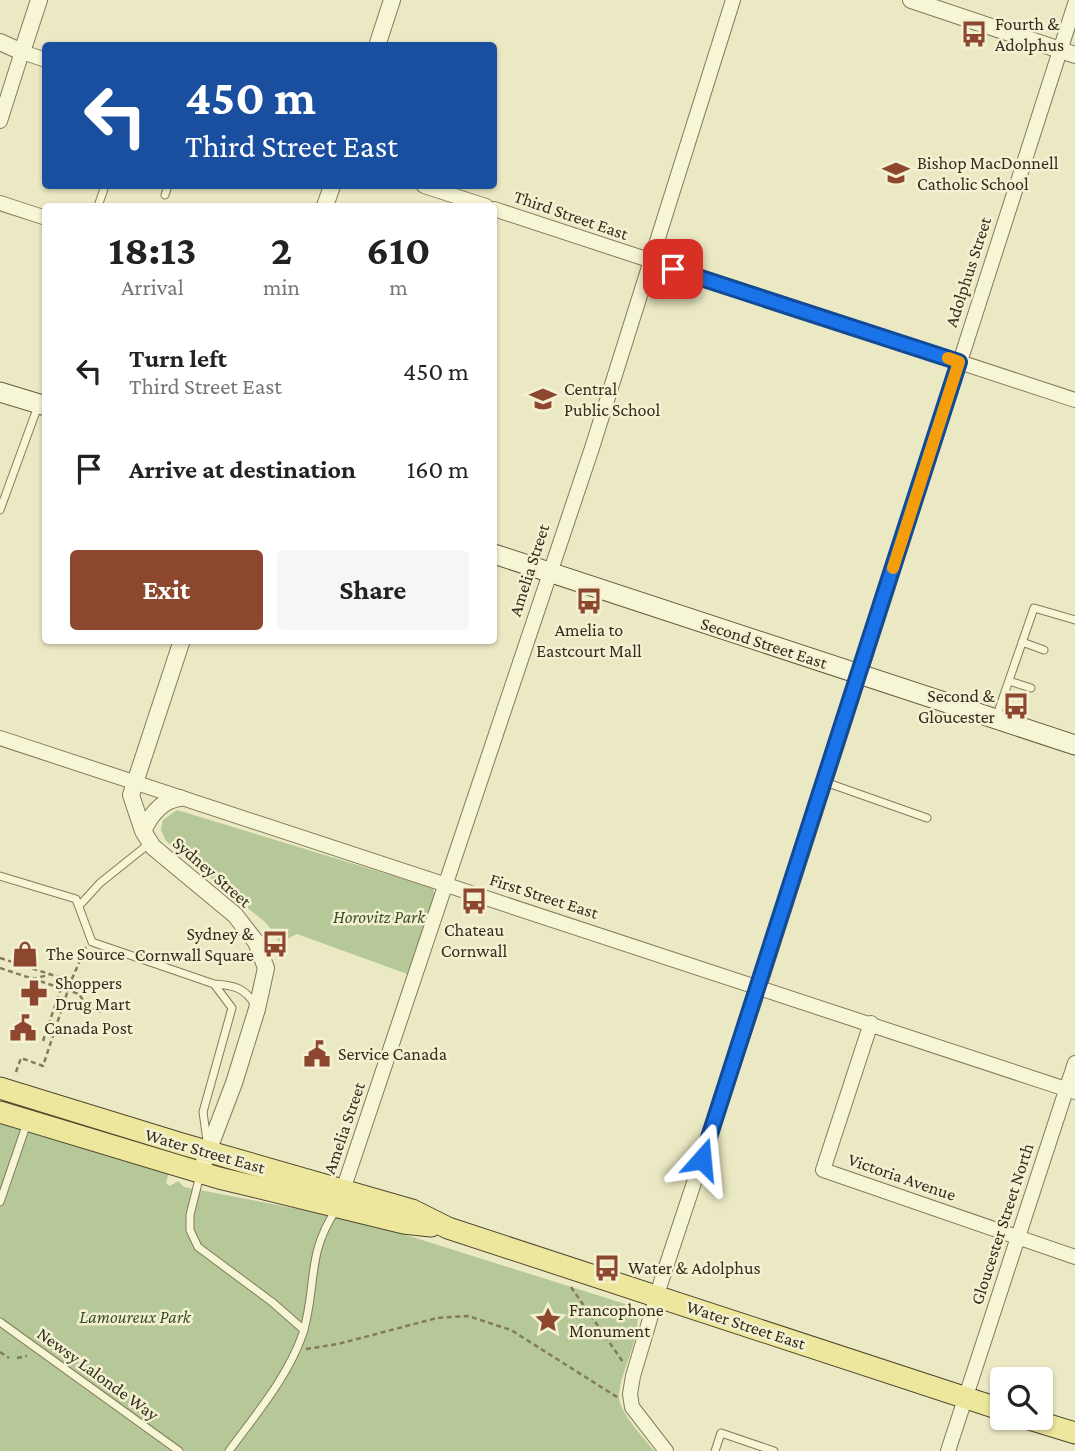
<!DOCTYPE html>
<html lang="en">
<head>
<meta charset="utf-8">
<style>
  :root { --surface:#fff; --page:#f6f6f6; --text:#222; --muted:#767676; --accent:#8e472f }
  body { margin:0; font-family:"Crimson Pro",serif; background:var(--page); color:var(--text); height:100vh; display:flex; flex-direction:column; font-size:26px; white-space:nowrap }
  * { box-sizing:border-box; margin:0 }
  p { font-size:23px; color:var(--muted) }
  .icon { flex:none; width:38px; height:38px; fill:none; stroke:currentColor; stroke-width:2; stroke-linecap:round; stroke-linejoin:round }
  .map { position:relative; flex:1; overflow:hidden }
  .details { position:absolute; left:42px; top:203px; width:455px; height:441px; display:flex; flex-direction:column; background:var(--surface); border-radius:7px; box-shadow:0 2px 5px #0004 }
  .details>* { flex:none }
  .guide { position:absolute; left:42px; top:42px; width:455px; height:147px; border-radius:7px; box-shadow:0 2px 5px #0004; background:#1a4fa0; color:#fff; overflow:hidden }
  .buttons { position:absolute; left:990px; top:1367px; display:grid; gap:14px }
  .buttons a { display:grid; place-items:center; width:63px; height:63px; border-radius:7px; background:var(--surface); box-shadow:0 2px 5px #0004; font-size:35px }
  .pin { position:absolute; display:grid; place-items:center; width:60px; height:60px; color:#fff; margin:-30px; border-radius:14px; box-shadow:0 4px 10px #0006 }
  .me { position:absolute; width:77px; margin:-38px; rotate:18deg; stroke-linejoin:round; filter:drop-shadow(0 0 5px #0008) }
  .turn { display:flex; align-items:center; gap:24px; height:147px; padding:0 28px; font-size:32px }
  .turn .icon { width:91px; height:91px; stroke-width:2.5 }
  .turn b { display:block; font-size:49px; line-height:60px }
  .eta { display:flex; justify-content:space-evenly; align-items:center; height:119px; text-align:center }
  .eta b { font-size:42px; font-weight:700; line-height:49px }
  .primary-button { display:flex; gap:14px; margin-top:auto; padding:14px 28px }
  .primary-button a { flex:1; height:80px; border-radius:7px; background:var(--accent); color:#fff; font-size:28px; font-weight:700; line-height:80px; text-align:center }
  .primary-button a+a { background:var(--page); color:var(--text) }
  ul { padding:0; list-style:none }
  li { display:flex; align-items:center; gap:21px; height:98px; padding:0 28px }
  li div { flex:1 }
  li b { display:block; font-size:26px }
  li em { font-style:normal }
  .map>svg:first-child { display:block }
  .green { fill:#b6c898 }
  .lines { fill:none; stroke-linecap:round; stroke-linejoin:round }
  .service-casing { stroke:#837b5b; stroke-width:9 }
  .minor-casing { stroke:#837b5b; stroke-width:16 }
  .tertiary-casing { stroke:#837b5b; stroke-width:18 }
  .secondary-casing { stroke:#655c3e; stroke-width:21 }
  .primary-casing { stroke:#51482f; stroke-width:23 }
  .path { stroke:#837b5b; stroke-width:2.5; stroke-dasharray:5 3.5; stroke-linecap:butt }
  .service { stroke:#f6f5d5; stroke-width:7 }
  .minor { stroke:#f6f5d5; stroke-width:14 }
  .tertiary { stroke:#f6f5d5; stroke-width:16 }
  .secondary { stroke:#f6f5d5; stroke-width:19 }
  .primary { stroke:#ece79d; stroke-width:21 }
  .route-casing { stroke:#114b97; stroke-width:18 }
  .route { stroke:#1a73e8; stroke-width:12 }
  .slow { stroke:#f59e0b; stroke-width:12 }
  .labels { text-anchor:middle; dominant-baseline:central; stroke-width:5; stroke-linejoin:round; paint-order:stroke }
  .poi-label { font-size:18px; fill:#342e1e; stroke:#f3f1d2; text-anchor:start }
  .street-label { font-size:18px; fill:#342e1e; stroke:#f3f1d2 }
  .park-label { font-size:18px; font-style:italic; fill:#3a4f26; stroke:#f3f1d2 }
</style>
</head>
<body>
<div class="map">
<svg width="1075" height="1451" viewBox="0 0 1075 1451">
  <rect width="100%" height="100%" fill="#ebe9c3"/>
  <path class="green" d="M177 810 433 888 436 897 410 975 297 934 279 943 275 934 265 922 166 841 161 830 163 820Z
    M0 1120 169 1172 166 1183 170 1186 178 1181 184 1187 340 1217 403 1234 635 1307C646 1331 619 1371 619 1397 619 1412 645 1439 654 1451H0Z"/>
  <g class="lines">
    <g class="service-casing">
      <path id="service" d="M165 195 168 186
        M98 206 105 186
        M0 510 38 406
        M1022 642 1044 650
        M1009 681 1031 688
        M996 718 1034 608 1075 620
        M825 782 927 818
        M0 876 76 899 92 942 214 984C234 985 245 988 255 1005
        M79 906 100 883 150 843
        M207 1141 203 1112 232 1008 214 984
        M200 1175 190 1215V1230L198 1247 272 1302 304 1330
        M0 1202 27 1123
        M0 1322 179 1451
        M229 1451C256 1414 288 1377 303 1333 317 1287 306 1254 336 1210
        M715 1451 721 1433 774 1451"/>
    </g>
    <g class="minor-casing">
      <path id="minor" d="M0 121 22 52 46 60
        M424 186 486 206
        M0 203 46 218
        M494 209 1075 400
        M0 738 1075 1092
        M871 1023 823 1170 1075 1257
        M343 1190 592 448 733 0
        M666 1451 632 1407 630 1394 633 1376 661 1282 759 987 1075 4
        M948 1451 1075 1063"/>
    </g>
    <g class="tertiary-casing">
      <path id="tertiary" d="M911 0 1075 55
        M0 42 22 52 39 0
        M377 46 392 0
        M325 206 332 186
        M182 640 131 795 143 831 153 847 235 915 256 942 266 968 257 1009 234 1083 204 1162
        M143 831C150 816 162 800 180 798"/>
    </g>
    <g class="secondary-casing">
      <path id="secondary" d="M0 392 46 406
        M494 554 1075 745"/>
    </g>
    <g class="primary-casing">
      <path id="primary" d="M0 1088 182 1144 412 1210 448 1228 1003 1410
        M0 1112 219 1178 404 1223 431 1226
        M1026 1418 1075 1433"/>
    </g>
    <path class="path" d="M0 958 71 981 86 947
      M0 968 79 994 88 1008 101 1012
      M32 979 49 975
      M43 1041 61 988
      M16 1072 21 1058 43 1066 71 981
      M571 1287 623 1362
      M306 1349 338 1344 437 1318 468 1316 511 1330 617 1397
      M0 1352 9 1358
      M17 1358 27 1356"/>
    <use href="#service" class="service"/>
    <use href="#minor" class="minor"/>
    <use href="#tertiary" class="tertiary"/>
    <use href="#secondary" class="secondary"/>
    <use href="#primary" class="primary"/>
  </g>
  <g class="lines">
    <g class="route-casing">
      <path id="route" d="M673 269 959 362 702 1159"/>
    </g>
    <use href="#route" class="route"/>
    <path class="slow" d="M893 568 959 362 948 358"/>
  </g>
  <defs>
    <g id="bus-bare" transform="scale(2.1)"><path d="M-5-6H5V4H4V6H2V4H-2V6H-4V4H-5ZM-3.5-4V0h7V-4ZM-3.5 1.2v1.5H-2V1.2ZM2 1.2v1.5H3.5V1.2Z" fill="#8e472f" stroke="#f3f1d2" stroke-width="2.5" paint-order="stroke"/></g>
    <g id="school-bare" transform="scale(2.1)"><path d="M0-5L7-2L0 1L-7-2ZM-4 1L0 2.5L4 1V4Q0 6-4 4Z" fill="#8e472f" stroke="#f3f1d2" stroke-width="2.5" paint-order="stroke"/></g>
    <g id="shop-bare" transform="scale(2.1)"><path d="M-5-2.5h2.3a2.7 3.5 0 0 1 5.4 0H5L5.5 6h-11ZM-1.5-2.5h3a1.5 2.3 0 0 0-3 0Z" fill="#8e472f" stroke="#f3f1d2" stroke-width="2.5" paint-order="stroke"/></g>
    <g id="pharmacy-bare" transform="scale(2.1)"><path d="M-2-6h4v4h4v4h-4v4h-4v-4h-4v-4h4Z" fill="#8e472f" stroke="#f3f1d2" stroke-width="2.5" paint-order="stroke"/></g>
    <g id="civic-bare" transform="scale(2.1)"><path d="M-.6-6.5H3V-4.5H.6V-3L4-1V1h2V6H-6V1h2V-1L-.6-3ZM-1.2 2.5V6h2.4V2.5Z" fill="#8e472f" stroke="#f3f1d2" stroke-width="2.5" paint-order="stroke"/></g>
    <g id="sight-bare" transform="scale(2.1)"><path d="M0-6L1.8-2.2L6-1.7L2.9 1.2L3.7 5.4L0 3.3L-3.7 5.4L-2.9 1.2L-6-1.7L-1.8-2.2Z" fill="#8e472f" stroke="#f3f1d2" stroke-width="2.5" paint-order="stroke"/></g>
  </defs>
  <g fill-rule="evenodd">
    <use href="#bus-bare" x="974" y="34"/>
    <use href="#school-bare" x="896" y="173"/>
    <use href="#school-bare" x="543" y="399"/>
    <use href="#bus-bare" x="589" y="601"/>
    <use href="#bus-bare" x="1016" y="706"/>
    <use href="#bus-bare" x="474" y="901"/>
    <use href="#bus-bare" x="275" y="944"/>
    <use href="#shop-bare" x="25" y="954"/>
    <use href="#pharmacy-bare" x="34" y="993"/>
    <use href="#civic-bare" x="23" y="1028"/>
    <use href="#civic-bare" x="317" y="1054"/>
    <use href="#bus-bare" x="607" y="1268"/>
    <use href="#sight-bare" x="548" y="1320"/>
  </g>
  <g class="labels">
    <g class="poi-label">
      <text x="995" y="24">Fourth &amp;<tspan x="995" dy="21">Adolphus</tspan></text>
      <text x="917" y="163">Bishop MacDonnell<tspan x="917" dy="21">Catholic School</tspan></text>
      <text x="564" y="389">Central<tspan x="564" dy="21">Public School</tspan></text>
      <text x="589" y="630" text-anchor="middle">Amelia to<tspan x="589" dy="21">Eastcourt Mall</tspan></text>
      <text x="995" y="696" text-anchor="end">Second &amp;<tspan x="995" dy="21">Gloucester</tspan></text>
      <text x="474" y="930" text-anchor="middle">Chateau<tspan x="474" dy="21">Cornwall</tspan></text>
      <text x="254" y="934" text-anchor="end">Sydney &amp;<tspan x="254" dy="21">Cornwall Square</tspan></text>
      <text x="46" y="954">The Source</text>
      <text x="55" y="983">Shoppers<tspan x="55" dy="21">Drug Mart</tspan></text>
      <text x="44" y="1028">Canada Post</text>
      <text x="338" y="1054">Service Canada</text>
      <text x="628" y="1268">Water &amp; Adolphus</text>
      <text x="569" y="1310">Francophone<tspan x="569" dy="21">Monument</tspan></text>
    </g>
    <g class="street-label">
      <text transform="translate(571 215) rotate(19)">Third Street East</text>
      <text transform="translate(968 272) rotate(-72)">Adolphus Street</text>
      <text transform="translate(529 570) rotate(-72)">Amelia Street</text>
      <text transform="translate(764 643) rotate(18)">Second Street East</text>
      <text transform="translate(212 872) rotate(41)">Sydney Street</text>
      <text transform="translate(544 896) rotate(18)">First Street East</text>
      <text transform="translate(344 1128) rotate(-71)">Amelia Street</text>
      <text transform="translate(205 1151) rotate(16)">Water Street East</text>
      <text transform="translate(902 1177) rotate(19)">Victoria Avenue</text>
      <text transform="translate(1002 1224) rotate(-72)">Gloucester Street North</text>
      <text transform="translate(746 1325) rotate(18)">Water Street East</text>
      <text transform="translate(98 1374) rotate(36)">Newsy Lalonde Way</text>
    </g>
    <g class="park-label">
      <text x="379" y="917">Horovitz Park</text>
      <text x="135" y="1317">Lamoureux Park</text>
    </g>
  </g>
</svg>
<div class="buttons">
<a><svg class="icon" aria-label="search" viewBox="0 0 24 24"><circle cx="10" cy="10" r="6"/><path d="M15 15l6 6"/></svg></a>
</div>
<div class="pin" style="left:673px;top:269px;background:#d93025"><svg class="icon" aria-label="arrive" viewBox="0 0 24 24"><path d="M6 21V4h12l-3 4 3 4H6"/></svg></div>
<svg class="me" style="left:702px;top:1159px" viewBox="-20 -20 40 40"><path d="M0-17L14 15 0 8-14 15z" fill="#1a73e8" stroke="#fff" stroke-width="4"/></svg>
<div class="guide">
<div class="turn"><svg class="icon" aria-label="left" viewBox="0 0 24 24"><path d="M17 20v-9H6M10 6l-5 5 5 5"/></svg><div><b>450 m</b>Third Street East</div></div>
</div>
<section class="details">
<div class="eta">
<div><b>18:13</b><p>Arrival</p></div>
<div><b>2</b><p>min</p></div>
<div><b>610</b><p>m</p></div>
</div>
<ul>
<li><svg class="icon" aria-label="left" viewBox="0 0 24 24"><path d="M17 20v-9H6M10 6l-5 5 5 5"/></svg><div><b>Turn left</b><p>Third Street East</p></div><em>450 m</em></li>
<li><svg class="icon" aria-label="arrive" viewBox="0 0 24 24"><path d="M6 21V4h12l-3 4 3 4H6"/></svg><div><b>Arrive at destination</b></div><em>160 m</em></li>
</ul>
<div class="primary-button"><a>Exit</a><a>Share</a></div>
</section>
</div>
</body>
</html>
